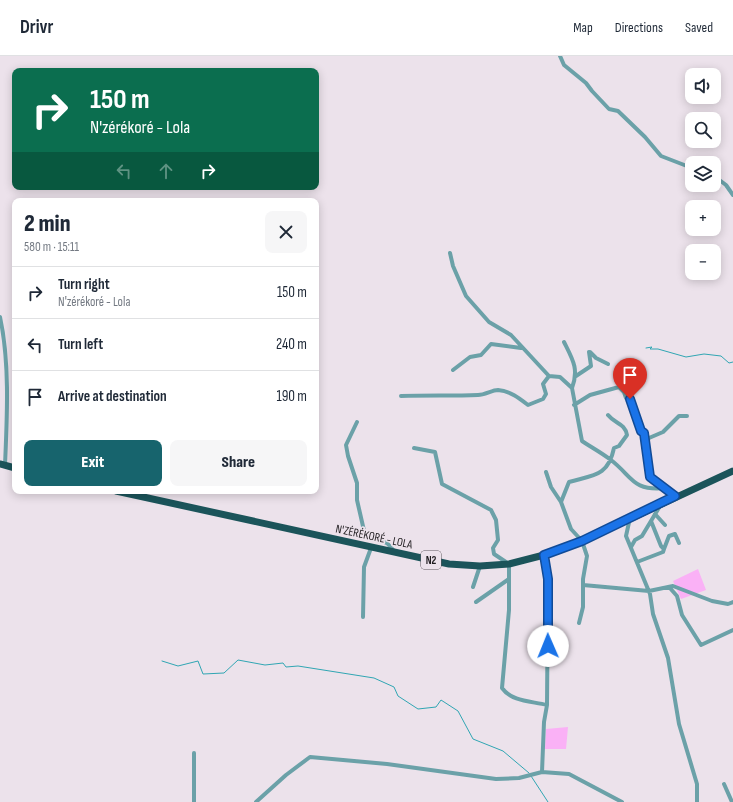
<!DOCTYPE html>
<html lang="en">
<head>
<meta charset="utf-8">
<style>
  :root { --surface:#fff; --page:#f6f6f7; --text:#1f2937; --muted:#747a83; --line:#e0e1e3; --accent:#17646d }
  body { margin:0; font-family:"Sofia Sans Condensed",sans-serif; background:var(--page); color:var(--text); height:100vh; display:flex; flex-direction:column; font-size:15px; white-space:nowrap }
  * { box-sizing:border-box; margin:0 }
  p { font-size:13px; color:var(--muted) }
  .icon { flex:none; width:22px; height:22px; fill:none; stroke:currentColor; stroke-width:2; stroke-linecap:round; stroke-linejoin:round }
  .map { position:relative; flex:1; overflow:hidden }
  .drawer { position:absolute; left:12px; top:142px; width:307px; height:296px; display:flex; flex-direction:column; background:var(--surface); border-radius:8px; box-shadow:0 2px 10px #0003 }
  .drawer>* { flex:none }
  .guide { position:absolute; left:12px; top:12px; width:307px; height:122px; border-radius:8px; box-shadow:0 2px 10px #0003; background:#0b6e4f; color:#fff; overflow:hidden }
  .controls { position:absolute; left:685px; top:12px; display:grid; gap:8px }
  .controls a { display:grid; place-items:center; width:36px; height:36px; border-radius:8px; background:var(--surface); box-shadow:0 2px 10px #0003; font-size:20px }
  .pin { position:absolute; display:grid; place-items:center; width:34px; height:34px; color:#fff; margin:-41px -17px; border-radius:50% 50% 50% 0; rotate:-45deg; box-shadow:0 0 4px #0007 }
  .pin .icon { rotate:45deg }
  .me { position:absolute; width:44px; margin:-22px; rotate:359deg; stroke-linejoin:round; filter:drop-shadow(0 0 3px #0008) }
  .turn { display:flex; align-items:center; gap:14px; height:84px; padding:0 12px; font-size:18px }
  .turn .icon { width:52px; height:52px; stroke-width:2.5 }
  .turn b { display:block; font-size:28px; line-height:34px }
  .lanes { display:flex; align-items:center; height:38px; padding:0 12px; background:#0003; justify-content:center; gap:20px; direction:ltr }
  .lanes .off { opacity:.35 }
  .round { display:grid; place-items:center; flex:none; width:42px; height:42px; border-radius:8px; background:var(--page) }
  .headline { display:flex; align-items:center; justify-content:space-between; height:68px; padding:0 12px }
  h1 { font-size:24px; font-weight:800; line-height:30px }
  .button { display:flex; gap:8px; margin-top:auto; padding:8px 12px }
  .button a { flex:1; height:46px; border-radius:8px; background:var(--accent); color:#fff; font-size:16px; font-weight:800; line-height:46px; text-align:center }
  .button a+a { background:var(--page); color:var(--text) }
  ul { padding:0; list-style:none }
  li { display:flex; align-items:center; gap:12px; height:52px; padding:0 12px; border-top:1px solid var(--line) }
  li div { flex:1 }
  li b { display:block; font-size:15px }
  li em { font-style:normal }
  header { display:flex; align-items:center; gap:24px; box-sizing:border-box; height:56px; padding:0 20px; background:var(--surface); border-bottom:1px solid var(--line) }
  header strong { font-size:19px }
  nav { display:flex; gap:22px; margin-inline-start:auto; font-size:14px }
  .map>svg:first-child { display:block }
  .green { fill:#fab1f6 }
  .lines { fill:none; stroke-linecap:round; stroke-linejoin:round }
  .stream { stroke:#30a6b3; stroke-width:1 }
  .minor { stroke:#6ba1a8; stroke-width:4 }
  .trunk { stroke:#1b545a; stroke-width:7 }
  .route-casing { stroke:#114b97; stroke-width:10 }
  .route { stroke:#1a73e8; stroke-width:7 }
  .labels { text-anchor:middle; dominant-baseline:central; stroke-width:3.5; stroke-linejoin:round; paint-order:stroke }
  .shield { fill:#ece2eb; stroke:#5c575c; stroke-width:1 }
  .shield-label { font-size:11px; font-weight:bold; fill:#1f1c1f }
  .street-label { font-size:12px; fill:#1f1c1f; stroke:#ece2eb }
</style>
</head>
<body>
<header>
<strong>Drivr</strong>
<nav><a>Map</a><a>Directions</a><a>Saved</a></nav>
</header>
<div class="map">
<svg width="733" height="746" viewBox="0 0 733 746">
  <rect width="100%" height="100%" fill="#ece2eb"/>
  <path class="green" d="M698 513 706 534 681 543 673 525Z
    M568 671 566 693H545L546 673Z"/>
  <g class="lines">
    <path class="stream" d="M646 292 652 291 650 293H658L686 301 704 298 721 300 729 307 733 306
      M162 605 178 610 198 605 203 618 224 617 238 604 265 609 283 607 286 611 298 610 374 622 394 631 398 640 418 653 436 651 441 644 458 655 473 683 503 695 529 717
      M531 720 548 746"/>
    <path class="minor" d="M560 0 564 9 586 27 592 35 609 53 618 55 645 81 661 100 692 112
      M714 120 726 129 733 139
      M450 197 453 210 466 240 489 266 511 279 549 320 560 321 572 332 582 385C591 391 602 397 611 404 633 421 632 435 665 432L675 440
      M0 261C10 307 7 362 5 409
      M564 286C573 304 579 313 572 332
      M590 296 596 302 608 308
      M453 314 470 301 481 299 491 288 521 292
      M576 320 591 310 589 296
      M401 340C427 339 452 340 478 339 485 339 492 334 498 334 510 335 519 342 528 349L543 343 546 338 543 328 549 320
      M574 349 590 339 619 331 624 336 626 342 630 343 641 375 645 377 650 421 665 432
      M357 366 346 389 348 400 357 427V444L365 479 387 487 395 496
      M646 386 649 382 663 376 679 360H687
      M414 392 435 396 442 428 491 454 496 464 498 484 493 492 494 498 509 508V554L502 632C512 646 531 645 547 649L544 666 542 716
      M546 416 551 431 561 446
      M655 458 665 469
      M630 462 626 480 650 538 653 558 668 602 679 668 697 728V746
      M651 465 661 490 664 493 669 480 675 478 679 487
      M631 491 635 484 642 480 660 450
      M544 499 548 523 547 649
      M637 506 663 496 664 493
      M583 529 649 535 673 530 712 545 728 548 733 546
      M473 531 480 510
      M669 531 677 540 682 559 701 589 733 574
      M476 546 509 523
      M363 561 364 511 371 492
      M579 567 583 551V523L587 500 582 485 571 473 561 446 569 426C593 419 608 421 614 392L619 390 627 379C625 367 615 368 608 359
      M194 697V746
      M724 728 732 746
      M256 746 286 719 310 701 387 708 496 723 519 722 542 716 569 718 622 746"/>
    <path class="trunk" d="M0 408 15 412
      M116 435 449 508 480 510 509 508 544 499 582 485 733 415"/>
  </g>
  <g class="lines">
    <g class="route-casing">
      <path id="route" d="M548 590V523L544 499 582 485 675 440 650 421 644 377 641 375 630 343"/>
    </g>
    <use href="#route" class="route"/>
  </g>
  <g class="labels">
    <rect class="shield" x="421" y="495" width="20" height="18" rx="3"/>
    <g class="shield-label">
      <text x="431" y="504">N2</text>
    </g>
    <g class="street-label">
      <text transform="translate(374 481) rotate(12)">N'ZÉRÉKORÉ - LOLA</text>
    </g>
  </g>
</svg>
<div class="controls">
<a><svg class="icon" aria-label="sound" viewBox="0 0 24 24"><path d="M4 9h4l5-4v14l-5-4H4zM17 9q2 3 0 6"/></svg></a>
<a><svg class="icon" aria-label="search" viewBox="0 0 24 24"><circle cx="10" cy="10" r="6"/><path d="M15 15l6 6"/></svg></a>
<a><svg class="icon" aria-label="layers" viewBox="0 0 24 24"><path d="M12 4l9 5-9 5-9-5zM3 14l9 5 9-5"/></svg></a>
<a>+</a>
<a>−</a>
</div>
<div class="pin" style="left:630px;top:343px;background:#d93025"><svg class="icon" aria-label="arrive" viewBox="0 0 24 24"><path d="M6 21V4h12l-3 4 3 4H6"/></svg></div>
<svg class="me" style="left:548px;top:590px" viewBox="-20 -20 40 40"><circle r="19" fill="#fff"/><path d="M0-13L10 11 0 6-10 11z" fill="#1a73e8"/></svg>
<div class="guide">
<div class="turn"><svg class="icon" aria-label="right" viewBox="0 0 24 24"><path d="M7 20v-9h11M14 6l5 5-5 5"/></svg><div><b>150 m</b>N'zérékoré - Lola</div></div>
<div class="lanes"><svg class="icon off" aria-label="left" viewBox="0 0 24 24"><path d="M17 20v-9H6M10 6l-5 5 5 5"/></svg><svg class="icon off" aria-label="ahead" viewBox="0 0 24 24"><path d="M12 20V5M6 11l6-6 6 6"/></svg><svg class="icon" aria-label="right" viewBox="0 0 24 24"><path d="M7 20v-9h11M14 6l5 5-5 5"/></svg></div>
</div>
<section class="drawer">
<div class="headline"><div><h1>2 min</h1><p>580 m · 15:11</p></div><a class="round"><svg class="icon" aria-label="close" viewBox="0 0 24 24"><path d="M6 6l12 12M18 6L6 18"/></svg></a></div>
<ul>
<li><svg class="icon" aria-label="right" viewBox="0 0 24 24"><path d="M7 20v-9h11M14 6l5 5-5 5"/></svg><div><b>Turn right</b><p>N'zérékoré - Lola</p></div><em>150 m</em></li>
<li><svg class="icon" aria-label="left" viewBox="0 0 24 24"><path d="M17 20v-9H6M10 6l-5 5 5 5"/></svg><div><b>Turn left</b></div><em>240 m</em></li>
<li><svg class="icon" aria-label="arrive" viewBox="0 0 24 24"><path d="M6 21V4h12l-3 4 3 4H6"/></svg><div><b>Arrive at destination</b></div><em>190 m</em></li>
</ul>
<div class="button"><a>Exit</a><a>Share</a></div>
</section>
</div>
</body>
</html>
